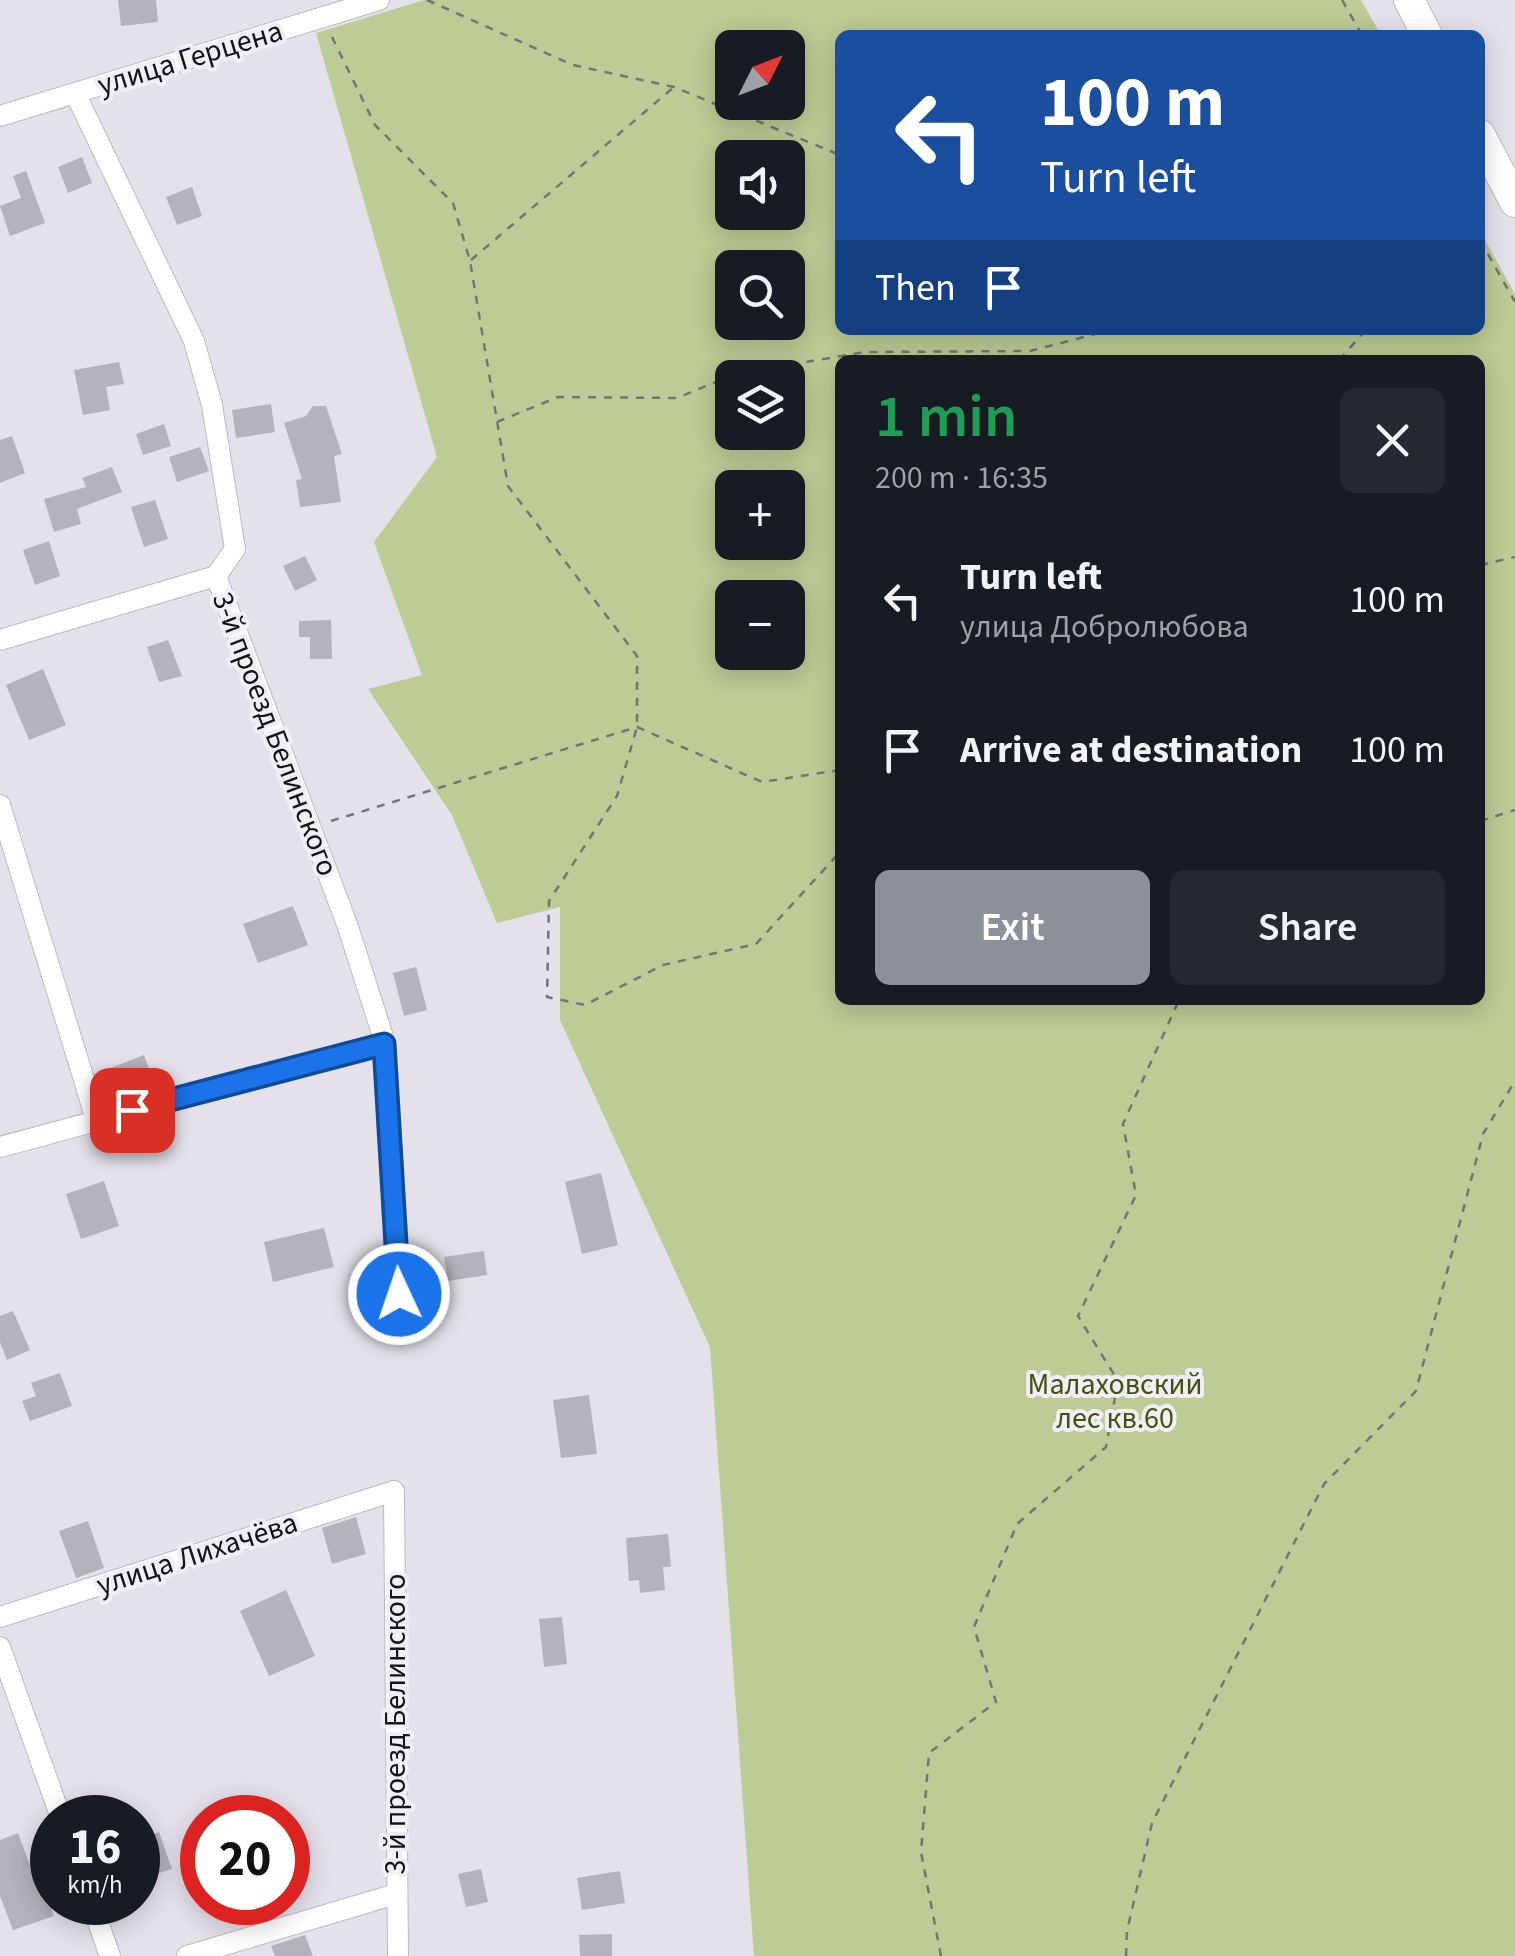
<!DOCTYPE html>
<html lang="en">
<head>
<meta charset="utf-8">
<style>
  :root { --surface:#171b24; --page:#242831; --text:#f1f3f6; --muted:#9ea1a6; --accent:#8c9099 }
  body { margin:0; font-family:"Source Sans 3",sans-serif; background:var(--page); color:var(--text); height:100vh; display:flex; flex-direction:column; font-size:38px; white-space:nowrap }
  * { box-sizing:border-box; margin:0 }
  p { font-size:32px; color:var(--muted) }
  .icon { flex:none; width:55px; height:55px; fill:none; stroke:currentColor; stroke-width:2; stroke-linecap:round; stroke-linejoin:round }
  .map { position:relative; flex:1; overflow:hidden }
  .details { position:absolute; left:835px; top:355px; width:650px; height:650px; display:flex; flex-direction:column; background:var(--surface); border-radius:15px; box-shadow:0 5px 25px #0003 }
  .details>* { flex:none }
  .top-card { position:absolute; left:835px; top:30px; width:650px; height:305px; border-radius:15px; box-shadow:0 5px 25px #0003; background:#1a4fa0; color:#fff; overflow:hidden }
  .needle { width:65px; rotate:48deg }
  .buttons { position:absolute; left:715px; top:30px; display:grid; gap:20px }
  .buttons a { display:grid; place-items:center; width:90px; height:90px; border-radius:15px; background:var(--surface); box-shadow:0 5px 25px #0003; font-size:50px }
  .speed { position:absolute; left:30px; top:1795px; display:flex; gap:20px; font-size:50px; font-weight:700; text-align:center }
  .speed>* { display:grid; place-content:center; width:130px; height:130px; border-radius:50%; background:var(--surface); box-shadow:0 5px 25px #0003; line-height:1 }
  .speed small { font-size:25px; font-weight:400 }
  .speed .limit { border:15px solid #d22; background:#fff; color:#111 }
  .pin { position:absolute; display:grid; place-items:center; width:85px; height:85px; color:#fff; margin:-42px; border-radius:20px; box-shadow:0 5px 15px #0006 }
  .me { position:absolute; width:110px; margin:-55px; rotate:357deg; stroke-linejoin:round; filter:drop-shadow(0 0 8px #0008) }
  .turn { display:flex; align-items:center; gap:35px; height:210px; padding:0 40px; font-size:45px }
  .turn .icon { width:130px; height:130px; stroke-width:2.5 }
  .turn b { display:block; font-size:70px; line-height:85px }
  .then { display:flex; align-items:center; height:95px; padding:0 40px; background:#0003; gap:20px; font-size:38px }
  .round { display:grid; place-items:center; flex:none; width:105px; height:105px; border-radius:15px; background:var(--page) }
  .overview { display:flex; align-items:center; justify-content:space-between; height:170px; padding:0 40px }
  h1 { font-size:60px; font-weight:600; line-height:75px; color:#1e9e55 }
  .primary-button { display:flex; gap:20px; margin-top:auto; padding:20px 40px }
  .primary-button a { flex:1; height:115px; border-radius:15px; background:var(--accent); color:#fff; font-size:40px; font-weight:600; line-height:115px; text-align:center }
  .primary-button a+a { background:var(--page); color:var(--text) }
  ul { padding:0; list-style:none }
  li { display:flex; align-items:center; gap:30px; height:150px; padding:0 40px }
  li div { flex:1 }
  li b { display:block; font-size:38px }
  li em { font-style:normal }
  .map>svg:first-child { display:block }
  .green { fill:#bdcb95; fill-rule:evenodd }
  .building { fill:#b5b2bb }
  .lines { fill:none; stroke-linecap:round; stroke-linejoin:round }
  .service-casing { stroke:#bdb9c3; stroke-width:12 }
  .minor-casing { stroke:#bdb9c3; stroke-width:22 }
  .primary-casing { stroke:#bdb9c3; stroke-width:32 }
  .path { stroke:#767479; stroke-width:2.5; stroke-dasharray:8 8; stroke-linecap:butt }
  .service { stroke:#fff; stroke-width:10 }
  .minor { stroke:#fff; stroke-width:20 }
  .primary { stroke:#fff; stroke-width:30 }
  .route-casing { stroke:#114b97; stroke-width:25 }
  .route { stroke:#1a73e8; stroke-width:18 }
  .labels { text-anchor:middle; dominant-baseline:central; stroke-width:8; stroke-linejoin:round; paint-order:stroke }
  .street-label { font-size:30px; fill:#141316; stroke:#f2eef8 }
  .park-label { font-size:30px; fill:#46520a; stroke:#f2eef8 }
</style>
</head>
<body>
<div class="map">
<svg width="1515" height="1956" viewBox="0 0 1515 1956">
  <rect width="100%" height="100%" fill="#e4e1ea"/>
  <path class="green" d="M424 0H1361L1381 35H840V330H1480V231L1515 294V1956H754L710 1347 560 1020V907L497 923 452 815 368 689 422 675 374 542 437 457 316 33ZM732 48H788V102H732ZM732 158H788V212H732ZM732 268H788V322H732ZM840 360H1480V1000H840ZM732 378H788V432H732ZM732 488H788V542H732ZM732 598H788V652H732Z"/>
  <path class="building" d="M118 0H156L158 22 121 26Z
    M82 157 92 183 68 193 58 167Z
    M26 171 45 223 10 236 0 206 21 198 13 176Z
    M192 187 202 216 177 225 166 197Z
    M119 362 124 384 106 387 110 410 83 415 74 370Z
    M271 404 275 432 236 438 232 410Z
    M313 406H326L342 454 334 456 341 502 300 507 296 480 302 479 284 423 306 416Z
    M164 424 171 446 143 455 136 434Z
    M12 436 25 473 0 483V440Z
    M200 447 209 471 177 482 169 457Z
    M112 467 122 492 77 509 81 524 54 532 44 499 86 487 82 478Z
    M155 500 168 539 144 547 131 507Z
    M49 541 60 576 35 585 23 550Z
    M305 556 317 580 295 591 283 566Z
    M331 620 332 659H310V637H299V621Z
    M168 640 182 676 159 682 147 647Z
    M43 669 66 725 29 740 6 685Z
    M293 906 308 945 258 963 243 924Z
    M416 967 427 1010 404 1016 393 973Z
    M144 1055 154 1083 118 1096 108 1069Z
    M601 1173 618 1245 582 1254 565 1182Z
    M104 1181 119 1226 81 1239 66 1194Z
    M324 1228 334 1267 273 1282 264 1242Z
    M484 1251 487 1275 448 1281 444 1257Z
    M13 1311 30 1350 7 1360 0 1342V1316Z
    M60 1373 72 1406 30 1421 22 1401 36 1396 31 1383Z
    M589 1395 597 1454 561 1458 553 1400Z
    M356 1517 366 1554 332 1564 322 1528Z
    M88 1521 104 1568 76 1578 59 1531Z
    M668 1534 671 1567H663L665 1590 640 1593 639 1580 629 1581 626 1538Z
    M286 1590 315 1656 269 1676 240 1611Z
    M562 1617 567 1664 544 1667 539 1619Z
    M159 1832 172 1869 140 1879 138 1839Z
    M18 1833 38 1887 43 1885 54 1916 13 1930 0 1896V1840Z
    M481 1869 488 1902 466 1907 458 1874Z
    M620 1871 625 1903 582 1910 577 1878Z
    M612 1934V1956H580L579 1935Z
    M305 1935 313 1956H275L271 1946Z"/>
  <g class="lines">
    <g class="service-casing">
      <path id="service" d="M385 1043 399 1294"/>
    </g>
    <g class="minor-casing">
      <path id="minor" d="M0 116 379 0
        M0 640 216 576
        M0 805 96 1119
        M0 1147 385 1043 348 927 216 576 235 549 212 405 194 341 75 93
        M0 1617 394 1491 398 1956
        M0 1647 61 1818
        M91 1902 110 1956
        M187 1956 396 1894"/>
    </g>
    <g class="primary-casing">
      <path id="primary" d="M1409 0 1427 35
        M1480 135 1515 202"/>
    </g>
    <path class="path" d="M427 0 573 65 674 87 840 155
      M1342 0 1362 35
      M332 37 375 125 453 203 470 261 508 486 637 656V727L617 796 549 901 547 997 585 1005 663 965 756 944 840 852
      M1480 240 1515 302
      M471 260 674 87
      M1339 360 1366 330
      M497 422 558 397 677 398 735 374 865 352 1030 351 1111 330
      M1480 565 1515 557
      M331 821 637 727 762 782 840 770
      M1480 821 1515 810
      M1107 1000H1127
      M941 1956 921 1852 929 1753 996 1702 974 1627 1017 1524 1106 1447 1118 1381 1078 1316 1136 1195 1123 1124 1179 1000
      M1126 1956 1127 1931 1152 1823 1324 1484 1416 1391 1483 1134 1515 1081"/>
    <use href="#service" class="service"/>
    <use href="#minor" class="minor"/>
    <use href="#primary" class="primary"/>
  </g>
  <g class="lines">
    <g class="route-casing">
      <path id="route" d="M132 1110 384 1044 399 1294"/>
    </g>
    <use href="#route" class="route"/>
  </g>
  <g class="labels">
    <g class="street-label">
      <text transform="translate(190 58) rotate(-17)">улица Герцена</text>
      <text transform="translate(275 734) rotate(69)">3-й проезд Белинского</text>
      <text transform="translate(197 1554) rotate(-18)">улица Лихачёва</text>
      <text transform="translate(395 1724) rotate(-90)">3-й проезд Белинского</text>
    </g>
    <g class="park-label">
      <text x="1115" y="1384">Малаховский<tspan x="1115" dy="34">лес кв.60</tspan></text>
    </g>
  </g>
</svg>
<div class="buttons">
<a><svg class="needle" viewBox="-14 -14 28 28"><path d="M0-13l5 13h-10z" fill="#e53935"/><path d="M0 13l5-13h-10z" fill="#9ea1a6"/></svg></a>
<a><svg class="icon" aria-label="sound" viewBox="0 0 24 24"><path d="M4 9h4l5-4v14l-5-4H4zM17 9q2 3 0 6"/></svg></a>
<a><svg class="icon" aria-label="search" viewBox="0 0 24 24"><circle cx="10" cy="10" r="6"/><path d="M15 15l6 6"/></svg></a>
<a><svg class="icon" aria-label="layers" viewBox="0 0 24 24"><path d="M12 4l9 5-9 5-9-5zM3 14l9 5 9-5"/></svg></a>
<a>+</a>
<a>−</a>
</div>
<div class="speed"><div>16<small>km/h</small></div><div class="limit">20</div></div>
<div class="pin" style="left:132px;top:1110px;background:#d93025"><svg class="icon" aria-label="arrive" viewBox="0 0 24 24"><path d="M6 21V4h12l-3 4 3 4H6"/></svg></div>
<svg class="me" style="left:399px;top:1294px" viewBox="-20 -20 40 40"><circle r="17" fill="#1a73e8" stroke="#fff" stroke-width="3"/><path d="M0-11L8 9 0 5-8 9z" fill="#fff"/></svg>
<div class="top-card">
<div class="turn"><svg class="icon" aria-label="left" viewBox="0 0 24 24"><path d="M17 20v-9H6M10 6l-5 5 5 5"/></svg><div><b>100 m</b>Turn left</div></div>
<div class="then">Then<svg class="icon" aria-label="arrive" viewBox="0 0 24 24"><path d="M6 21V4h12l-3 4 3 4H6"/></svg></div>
</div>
<section class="details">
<div class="overview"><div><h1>1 min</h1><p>200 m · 16:35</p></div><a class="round"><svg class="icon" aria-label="close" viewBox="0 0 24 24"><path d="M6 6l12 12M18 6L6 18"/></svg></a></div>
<ul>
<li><svg class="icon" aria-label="left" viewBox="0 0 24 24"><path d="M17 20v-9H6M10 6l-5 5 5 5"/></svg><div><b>Turn left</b><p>улица Добролюбова</p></div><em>100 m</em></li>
<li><svg class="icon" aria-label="arrive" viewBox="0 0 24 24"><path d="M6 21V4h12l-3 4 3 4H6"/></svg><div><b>Arrive at destination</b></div><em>100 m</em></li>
</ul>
<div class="primary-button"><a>Exit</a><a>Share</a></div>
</section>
</div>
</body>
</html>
